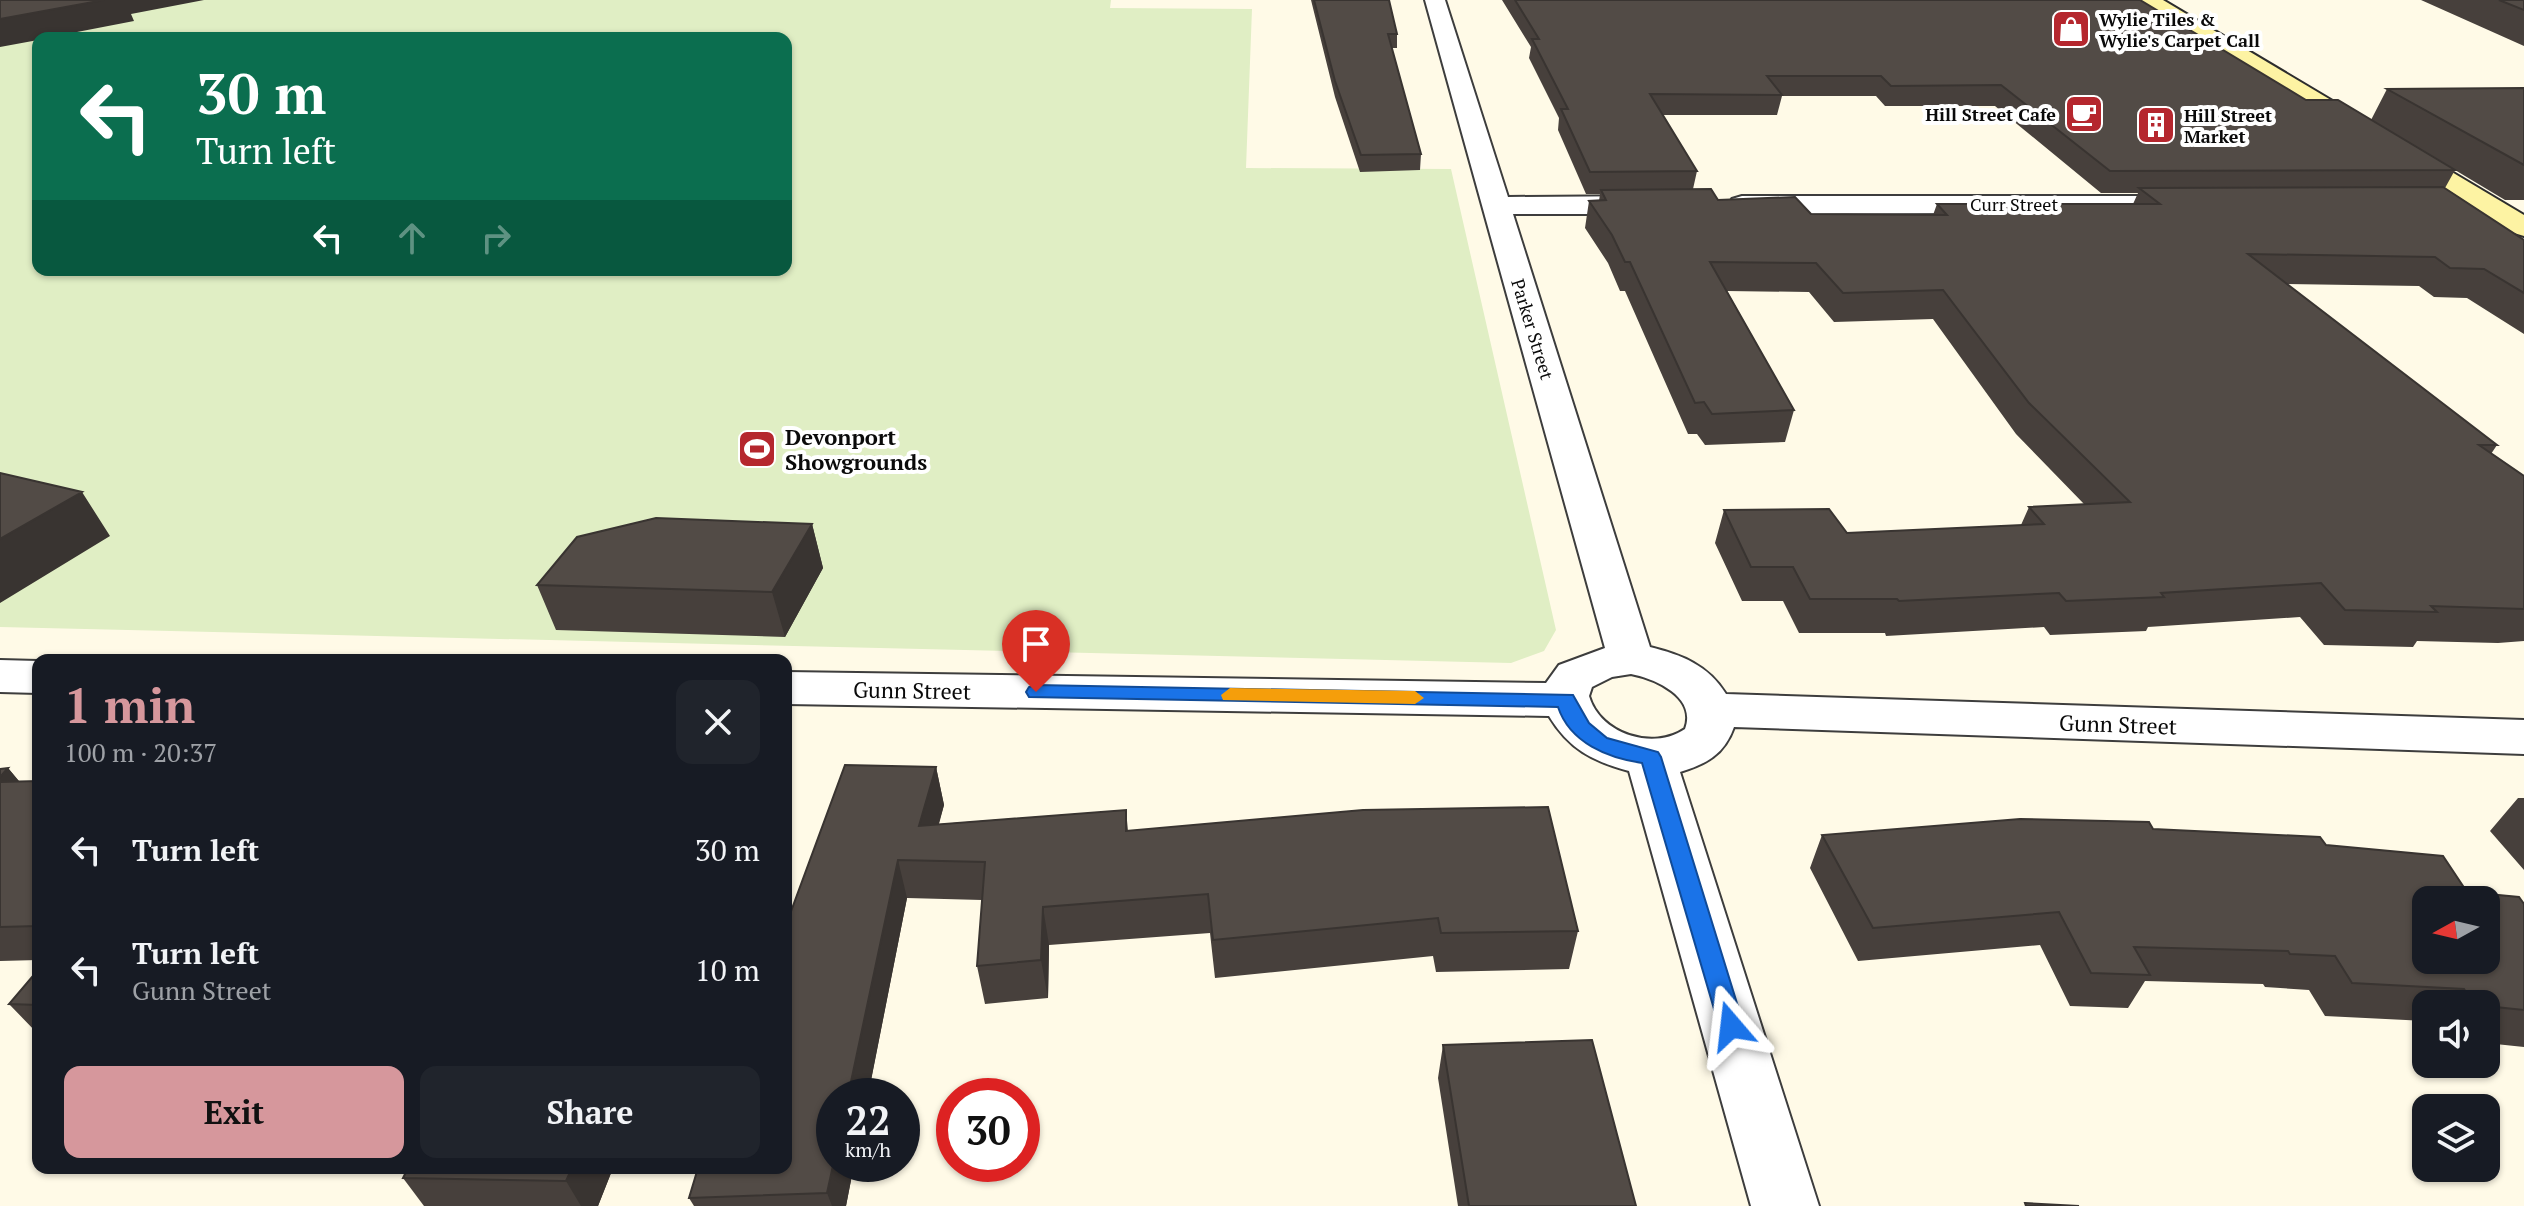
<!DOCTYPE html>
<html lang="en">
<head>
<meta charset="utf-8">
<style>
  :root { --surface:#171b24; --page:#20242c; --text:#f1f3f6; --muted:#9ea1a6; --accent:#d6979c }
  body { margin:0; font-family:"PT Serif",serif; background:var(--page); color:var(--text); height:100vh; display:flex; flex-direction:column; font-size:30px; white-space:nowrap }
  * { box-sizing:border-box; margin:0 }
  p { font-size:26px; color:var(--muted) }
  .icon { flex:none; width:44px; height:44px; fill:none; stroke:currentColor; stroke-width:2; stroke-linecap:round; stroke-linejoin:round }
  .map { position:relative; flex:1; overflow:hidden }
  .details { position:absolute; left:32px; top:654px; width:760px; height:520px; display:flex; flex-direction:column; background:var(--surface); border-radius:16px; box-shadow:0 2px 6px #0004 }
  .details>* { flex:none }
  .hud { position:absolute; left:32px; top:32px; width:760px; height:244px; border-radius:16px; box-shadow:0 2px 6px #0004; background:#0b6e4f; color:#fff; overflow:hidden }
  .needle { width:52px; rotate:262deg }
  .buttons { position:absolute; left:2412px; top:886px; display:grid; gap:16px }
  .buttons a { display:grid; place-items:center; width:88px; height:88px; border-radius:16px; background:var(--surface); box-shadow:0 2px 6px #0004; font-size:40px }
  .speed { position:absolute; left:816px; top:1078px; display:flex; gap:16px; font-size:40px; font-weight:700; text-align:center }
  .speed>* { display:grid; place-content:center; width:104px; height:104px; border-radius:50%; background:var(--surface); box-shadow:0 2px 6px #0004; line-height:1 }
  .speed small { font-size:20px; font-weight:400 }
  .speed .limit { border:12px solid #d22; background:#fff; color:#111 }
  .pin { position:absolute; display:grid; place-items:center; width:68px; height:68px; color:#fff; margin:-82px -34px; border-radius:50% 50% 50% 0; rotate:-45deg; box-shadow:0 0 8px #0007 }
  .pin .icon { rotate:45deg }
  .me { position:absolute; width:88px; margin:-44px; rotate:343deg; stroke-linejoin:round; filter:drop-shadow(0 0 6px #0008) }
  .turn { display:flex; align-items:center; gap:28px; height:168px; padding:0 32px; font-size:36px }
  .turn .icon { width:104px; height:104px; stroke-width:2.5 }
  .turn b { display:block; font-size:56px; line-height:68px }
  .lanes { display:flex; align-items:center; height:76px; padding:0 32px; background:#0003; justify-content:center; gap:40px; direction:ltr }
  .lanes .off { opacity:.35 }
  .round { display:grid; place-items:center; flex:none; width:84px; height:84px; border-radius:16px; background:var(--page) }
  .overview { display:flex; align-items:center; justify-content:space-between; height:136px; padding:0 32px }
  h1 { font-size:48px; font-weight:600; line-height:60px; color:var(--accent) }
  .primary-button { display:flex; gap:16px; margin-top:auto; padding:16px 32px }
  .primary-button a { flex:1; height:92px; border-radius:16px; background:var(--accent); color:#111; font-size:32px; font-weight:600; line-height:92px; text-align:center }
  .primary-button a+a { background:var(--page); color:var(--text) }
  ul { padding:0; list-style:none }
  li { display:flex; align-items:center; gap:24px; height:120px; padding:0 32px }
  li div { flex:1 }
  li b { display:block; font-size:30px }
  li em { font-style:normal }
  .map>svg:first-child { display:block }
  .pitch { fill:#e0eec4; fill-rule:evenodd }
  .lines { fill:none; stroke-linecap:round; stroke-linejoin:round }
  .minor-casing { stroke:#3d3d3d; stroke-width:4 }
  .secondary-casing { stroke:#2c2c2c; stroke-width:4 }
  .minor { fill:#fff; fill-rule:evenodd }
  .secondary { fill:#fdf3a3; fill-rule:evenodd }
  .wall { fill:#47403c; fill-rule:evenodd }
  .shaded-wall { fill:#393431 }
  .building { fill:#524b46; stroke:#393431; stroke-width:2; fill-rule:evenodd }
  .route { fill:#1a73e8; stroke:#114b97; stroke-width:2 }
  .slow { fill:#f59e0b }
  .labels { text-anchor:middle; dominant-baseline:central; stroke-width:8; stroke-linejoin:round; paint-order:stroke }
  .far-poi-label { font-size:18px; font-weight:bold; fill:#0a0a0a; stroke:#fff; text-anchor:start }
  .far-street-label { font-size:18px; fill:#0a0a0a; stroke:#fff }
  .poi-label { font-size:22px; font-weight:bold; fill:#0a0a0a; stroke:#fff; text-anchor:start }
  .street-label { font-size:22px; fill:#0a0a0a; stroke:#fff }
</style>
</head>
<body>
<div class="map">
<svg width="2524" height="1206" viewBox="0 0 2524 1206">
  <rect width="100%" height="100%" fill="#fffae7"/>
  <path class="pitch" d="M144 0H1111L1110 8 1252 9 1246 168 1451 169 1556 630 1544 651 1511 663 0 627V28ZM38 38H786V270H38Z"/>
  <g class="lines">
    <g class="minor-casing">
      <path id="minor" d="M1425 0H1445L1508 197 1650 196 1660 199 1664 205 1660 211 1650 214H1513L1650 647C1682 655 1708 665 1726 694L2524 720V754L1734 727C1724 755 1706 764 1680 772L1819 1206H1751L1629 771C1592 761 1569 749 1549 716L786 704V672L1546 683 1559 665 1605 648ZM1631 674C1656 679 1697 697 1685 729 1653 751 1600 734 1589 696L1592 687 1612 677Z
        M1742 196H2194L2204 198 2208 204 2204 210 2194 212 1742 214 1732 211 1728 205 1732 199Z
        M0 660 38 661V693L0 692Z"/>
    </g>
    <g class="secondary-casing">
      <path id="secondary" d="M2139 0H2163L2524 215V236L2514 233Z"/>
    </g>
    <use href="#minor" class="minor"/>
    <use href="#secondary" class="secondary"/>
  </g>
  <path class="wall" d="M1311 0H1389L1397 34V48H1392L1421 154 1420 170 1360 172 1335 97Z
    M1502 0H2140L2306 100 2371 120 2387 89 2524 88V200H2505L2455 170 2445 188 2524 240V334L2467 298 2434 297 2419 286 2287 284 2497 445 2491 454 2524 476V641L2498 643 2417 641 2413 647 2324 645 2300 617 2148 627 2146 631 2050 635 2044 627 1886 636 1885 633H1799L1783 601H1742L1715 543 1724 510 1847 533 2021 525 2029 507 2084 504 2016 434 1933 319 1834 322 1809 292 1727 291 1794 410 1785 442 1705 445 1697 434H1688L1625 291H1620L1608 263 1585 228 1589 201H1599L1600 194H1586L1558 130 1559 118 1529 58 1531 47ZM1782 96H1876L1885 106H1995L2101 193H2138L2133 204H1937L1933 215 1811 214 1718 200 1693 189 1697 171 1662 115H1777Z
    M2421 0H2524V46Z
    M812 524 823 568 785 637 556 630 537 585Z
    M936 767 944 805 939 824 1126 810 1128 831 1578 931 1569 969 1436 972 1433 956 1215 978 1210 933 1049 945 1048 998 985 1004 977 966 982 900 907 898 846 1206H694L689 1198 786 925Z
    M8 768 19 781H38V960L0 961V769Z
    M2518 798H2524V870L2490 831Z
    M2153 829 2326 845 2467 892 2524 904V1047L2486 1043V1004H2426V1021L2325 1016 2309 990 2265 987 2263 984 2145 981 2128 1008 2070 1006 2040 945 1858 961 1810 868 1822 835Z
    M38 970V1034L9 1004Z
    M1443 1045 1636 1206H1458L1438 1078Z
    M613 1168 598 1206H424L403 1178Z"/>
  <path class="shaded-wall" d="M104 0H204L131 14 134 21 46 38H38V40L0 47V19Z
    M82 492 110 536 0 603V539Z
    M812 524 823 568 785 637 772 592Z
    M936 767 944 805 928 860 919 826Z
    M8 768 35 801 0 786V777Z
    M898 860 907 898 868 1096H848Z
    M1043 907 1049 945 1048 998 1041 960Z
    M834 1161V1164H854L846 1206H832L827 1193Z
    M572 1168H613L598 1206H581L566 1181Z"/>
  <path class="building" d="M0 0H104L0 19Z
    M1314 0H1389L1397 34H1388L1421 154 1361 155 1335 81Z
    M1515 0H2140L2306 100H2338L2455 170 2110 171 2001 85 1891 86 1881 76H1767L1782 95 1650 94 1697 171 1590 172 1561 109H1568L1532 39H1539Z
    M2499 0H2524V10Z
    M2524 88V165L2387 89Z
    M2443 187 2524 240V293L2484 269 2450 268 2435 257 2248 254 2497 445H2479L2524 476V609L2431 606 2437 612 2345 610 2321 583 2161 593 2164 597 2066 601 2059 593 1899 601 1897 599H1810L1793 567H1751L1724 510 1829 509 1847 533 2044 524 2029 507 2130 502 2029 403 1943 290 1843 293 1816 263 1710 262 1794 410 1712 414 1704 402 1695 403 1630 262H1625L1612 235 1589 201 1606 200 1601 190 1711 189 1718 200 1795 197 1811 214 1947 215 1937 204H2160L2139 188Z
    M0 473 82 492 0 539Z
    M656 518 812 524 772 592 537 585 577 537Z
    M845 765 936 767 919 826 1126 810V831L1363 810 1548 807 1578 931 1441 933 1438 918 1213 940 1208 894 1043 907 1041 960 977 966 985 862 898 860 848 1096H834V1161L827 1193 689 1198 698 1168H786V925Z
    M8 768 0 777V769Z
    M38 781V926L0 927V782Z
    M2020 819 2149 822 2153 829 2320 837 2326 845 2443 856 2467 892 2519 897 2524 904V1010L2486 1006V1004H2473L2464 989 2352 983 2335 956 2290 954 2288 951 2134 947 2150 975 2091 973 2059 912 1873 928 1822 835ZM2426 900H2486V960H2426Z
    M38 970V1005L9 1004Z
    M1592 1040 1636 1206H1469L1443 1045Z
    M408 1168H572L566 1181 403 1178Z
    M2025 1203 2079 1206H2026Z"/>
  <path class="route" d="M1036 685 1573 695 1589 723 1607 738 1658 752 1661 757 1744 1026 1740 1034 1731 1037 1722 1034 1719 1026 1642 763C1608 758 1570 743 1558 707L1029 697 1026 692 1029 687Z"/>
  <path class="slow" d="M1230 688 1415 691 1424 698 1415 704 1223 700 1221 695Z"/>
  <defs>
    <g id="shop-square" transform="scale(2)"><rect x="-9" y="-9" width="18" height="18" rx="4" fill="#b5272e" stroke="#fff"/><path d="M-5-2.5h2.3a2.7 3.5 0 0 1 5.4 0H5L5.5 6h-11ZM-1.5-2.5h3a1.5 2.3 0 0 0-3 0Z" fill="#fff"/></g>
    <g id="cafe-square" transform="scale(2)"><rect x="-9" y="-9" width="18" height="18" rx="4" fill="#b5272e" stroke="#fff"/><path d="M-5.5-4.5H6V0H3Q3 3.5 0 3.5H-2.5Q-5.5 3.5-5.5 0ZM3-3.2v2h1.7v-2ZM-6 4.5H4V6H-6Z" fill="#fff"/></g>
    <g id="building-square" transform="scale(2)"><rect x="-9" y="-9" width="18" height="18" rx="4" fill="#b5272e" stroke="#fff"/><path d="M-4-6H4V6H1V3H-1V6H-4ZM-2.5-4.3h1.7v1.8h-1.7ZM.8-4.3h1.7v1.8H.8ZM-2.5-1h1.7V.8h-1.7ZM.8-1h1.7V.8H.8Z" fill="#fff"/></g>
    <g id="stadium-square" transform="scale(2)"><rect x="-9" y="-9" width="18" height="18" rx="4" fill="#b5272e" stroke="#fff"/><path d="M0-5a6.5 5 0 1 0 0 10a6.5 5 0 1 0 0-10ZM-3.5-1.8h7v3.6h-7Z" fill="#fff"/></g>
  </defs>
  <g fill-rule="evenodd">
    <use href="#shop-square" x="2071" y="29"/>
    <use href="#cafe-square" x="2084" y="114"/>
    <use href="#building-square" x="2156" y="125"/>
    <use href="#stadium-square" x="757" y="449"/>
  </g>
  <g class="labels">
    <g class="far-poi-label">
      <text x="2099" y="19">Wylie Tiles &amp;<tspan x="2099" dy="21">Wylie's Carpet Call</tspan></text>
      <text x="2056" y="114" text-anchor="end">Hill Street Cafe</text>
      <text x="2184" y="115">Hill Street<tspan x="2184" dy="21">Market</tspan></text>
    </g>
    <g class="far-street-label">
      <text x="2014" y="204">Curr Street</text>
      <text transform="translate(1533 329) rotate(73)">Parker Street</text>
    </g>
    <g class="poi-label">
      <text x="785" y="436">Devonport<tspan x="785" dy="25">Showgrounds</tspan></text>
    </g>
    <g class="street-label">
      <text transform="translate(912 690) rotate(1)">Gunn Street</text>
      <text transform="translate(2118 724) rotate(2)">Gunn Street</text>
    </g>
  </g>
</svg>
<div class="buttons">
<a><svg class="needle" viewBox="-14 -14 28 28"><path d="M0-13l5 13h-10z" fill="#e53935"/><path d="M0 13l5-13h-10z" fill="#9ea1a6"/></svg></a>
<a><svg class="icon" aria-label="sound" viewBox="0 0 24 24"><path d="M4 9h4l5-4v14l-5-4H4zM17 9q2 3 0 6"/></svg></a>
<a><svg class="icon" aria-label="layers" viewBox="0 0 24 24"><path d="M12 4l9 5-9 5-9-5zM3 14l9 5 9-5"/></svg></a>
</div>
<div class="speed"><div>22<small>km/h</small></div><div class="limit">30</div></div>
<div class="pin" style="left:1036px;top:692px;background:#d93025"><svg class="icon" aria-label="arrive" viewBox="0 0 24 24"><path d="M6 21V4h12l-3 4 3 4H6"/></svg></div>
<svg class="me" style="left:1731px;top:1026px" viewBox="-20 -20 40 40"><path d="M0-17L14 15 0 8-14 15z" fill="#1a73e8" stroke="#fff" stroke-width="4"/></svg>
<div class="hud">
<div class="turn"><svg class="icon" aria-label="left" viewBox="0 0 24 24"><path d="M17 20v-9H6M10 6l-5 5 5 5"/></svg><div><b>30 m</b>Turn left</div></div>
<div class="lanes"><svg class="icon" aria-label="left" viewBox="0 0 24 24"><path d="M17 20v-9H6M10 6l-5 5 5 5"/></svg><svg class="icon off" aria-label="ahead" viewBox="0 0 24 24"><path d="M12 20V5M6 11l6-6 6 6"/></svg><svg class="icon off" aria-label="right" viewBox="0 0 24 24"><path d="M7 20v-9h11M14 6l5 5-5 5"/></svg></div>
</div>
<section class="details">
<div class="overview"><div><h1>1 min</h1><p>100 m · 20:37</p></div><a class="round"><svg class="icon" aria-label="close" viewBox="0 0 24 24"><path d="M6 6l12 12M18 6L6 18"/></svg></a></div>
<ul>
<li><svg class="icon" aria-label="left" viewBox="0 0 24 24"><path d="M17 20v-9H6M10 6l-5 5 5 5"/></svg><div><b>Turn left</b></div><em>30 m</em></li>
<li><svg class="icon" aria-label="left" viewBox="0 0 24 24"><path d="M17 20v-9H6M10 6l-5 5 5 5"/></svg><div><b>Turn left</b><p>Gunn Street</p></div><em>10 m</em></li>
</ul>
<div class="primary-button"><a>Exit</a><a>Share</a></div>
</section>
</div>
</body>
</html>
